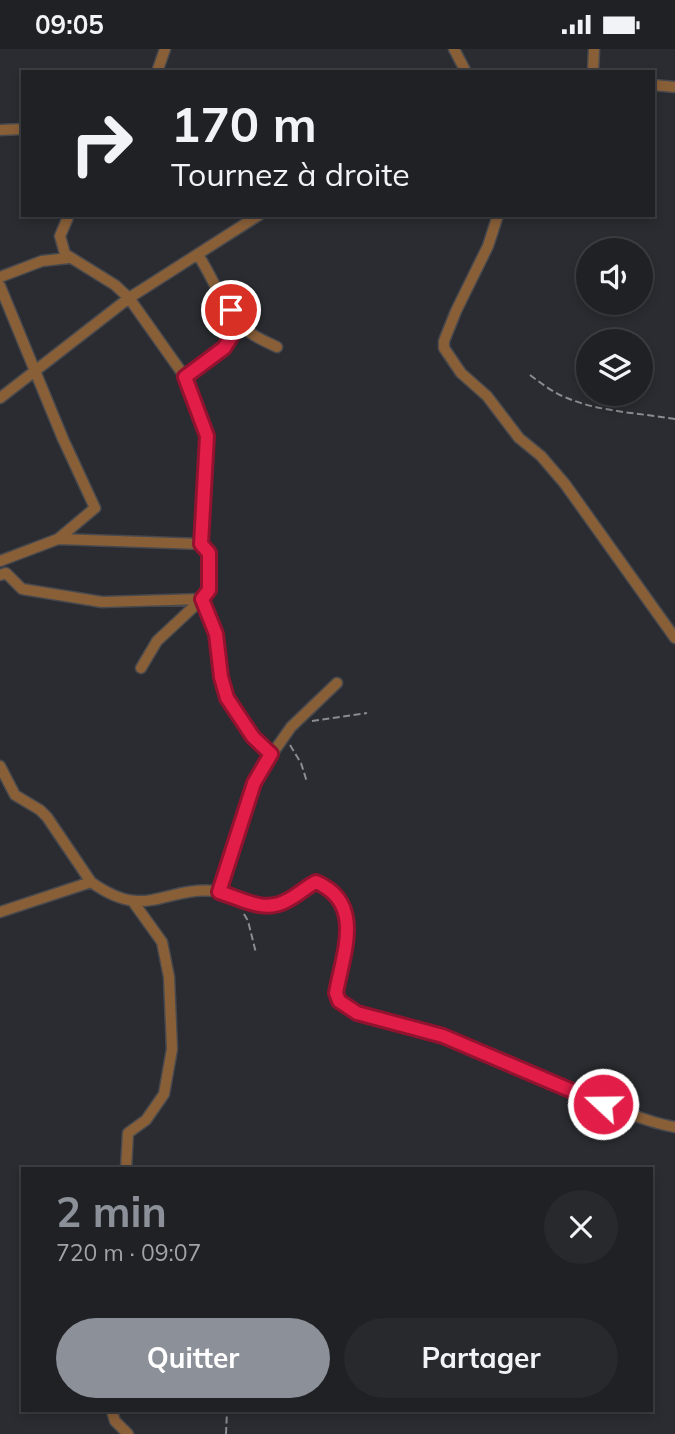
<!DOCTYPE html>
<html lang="fr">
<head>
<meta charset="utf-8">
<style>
  :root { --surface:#202125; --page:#28292d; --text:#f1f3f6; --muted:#a2a3a7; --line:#3d3e42; --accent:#8c9099 }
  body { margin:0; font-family:Mulish,sans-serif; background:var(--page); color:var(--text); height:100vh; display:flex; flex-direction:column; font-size:26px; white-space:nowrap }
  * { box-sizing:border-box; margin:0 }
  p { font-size:23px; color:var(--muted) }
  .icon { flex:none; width:38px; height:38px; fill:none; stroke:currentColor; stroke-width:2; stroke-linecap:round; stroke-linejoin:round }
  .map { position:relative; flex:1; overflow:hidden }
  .side { position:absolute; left:21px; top:1118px; width:632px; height:245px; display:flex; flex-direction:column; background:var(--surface); border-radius:0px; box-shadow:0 4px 10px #0003,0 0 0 2px var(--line) }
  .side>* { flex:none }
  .hud { position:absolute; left:21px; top:21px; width:634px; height:147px; border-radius:0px; box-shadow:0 4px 10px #0003,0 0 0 2px var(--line); background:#202125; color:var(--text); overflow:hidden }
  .buttons { position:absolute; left:576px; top:189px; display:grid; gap:14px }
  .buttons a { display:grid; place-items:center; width:77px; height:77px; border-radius:50%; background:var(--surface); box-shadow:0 4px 10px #0003,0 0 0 2px var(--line); font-size:35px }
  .pin { position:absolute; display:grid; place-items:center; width:60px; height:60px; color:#fff; margin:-30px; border:4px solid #fff; border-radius:50%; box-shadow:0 2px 7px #0007 }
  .me { position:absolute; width:77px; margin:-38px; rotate:291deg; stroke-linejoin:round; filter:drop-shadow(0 0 5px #0008) }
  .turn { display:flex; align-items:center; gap:24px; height:147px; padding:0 35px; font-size:32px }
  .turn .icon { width:91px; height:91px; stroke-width:2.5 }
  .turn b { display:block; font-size:49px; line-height:60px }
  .round { display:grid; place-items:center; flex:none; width:74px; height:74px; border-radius:37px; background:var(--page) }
  .overview { display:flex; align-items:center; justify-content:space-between; height:119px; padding:0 35px }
  h1 { font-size:42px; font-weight:700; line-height:52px; color:var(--accent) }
  .action { display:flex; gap:14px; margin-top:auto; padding:14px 35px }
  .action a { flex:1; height:80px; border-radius:42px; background:var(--accent); color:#fff; font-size:28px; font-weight:700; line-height:80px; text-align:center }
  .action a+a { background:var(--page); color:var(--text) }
  .status { display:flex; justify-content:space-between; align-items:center; height:49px; padding:0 35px; background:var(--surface); direction:ltr }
  .status svg { height:19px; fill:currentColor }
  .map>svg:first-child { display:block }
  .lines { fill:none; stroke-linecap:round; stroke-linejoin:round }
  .street-casing { stroke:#47494e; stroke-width:13 }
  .path { stroke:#8a8c90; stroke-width:2; stroke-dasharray:7 3.5; stroke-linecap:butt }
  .street { stroke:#895f38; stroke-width:10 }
  .route-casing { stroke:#92132f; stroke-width:18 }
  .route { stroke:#e11d48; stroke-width:12 }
</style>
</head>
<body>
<div class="status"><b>09:05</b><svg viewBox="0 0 49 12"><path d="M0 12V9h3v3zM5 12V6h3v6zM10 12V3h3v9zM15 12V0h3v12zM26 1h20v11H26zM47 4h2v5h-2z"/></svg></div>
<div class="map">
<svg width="675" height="1385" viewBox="0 0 675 1385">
  <rect width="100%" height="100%" fill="#2a2c31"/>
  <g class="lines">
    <g class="street-casing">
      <path id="street" d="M454 0 466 23
        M157 23 165 0
        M593 23 594 0
        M653 36 675 38
        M0 81 23 80
        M69 166 60 187 65 205 115 236 129 249 185 328 207 387 201 495 209 504V541L202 550 216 585 221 628 227 649 253 688 271 705
        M498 166 488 197 456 262 444 292V299L461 324 487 347 519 389 541 407 565 435 675 589
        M198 206C215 231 225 267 252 285 259 290 269 294 277 298
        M0 228 42 212 69 209
        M0 237 63 390 95 459 58 490
        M185 328 224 299 240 274
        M0 349 129 249 259 166
        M0 512 58 490 201 495
        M0 526 6 524 22 540 102 553 202 550
        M141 619 157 592 202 550
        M0 717 15 746 40 761 47 768 91 833C147 873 162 837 216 842 234 844 250 860 268 858 287 855 300 840 316 833 365 854 343 904 336 944 348 973 413 978 441 987 503 1005 559 1039 619 1061 638 1068 655 1075 675 1078
        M219 843 248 752 265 715 291 678 337 634
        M0 863 91 833
        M126 1120 128 1084 146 1071 164 1045 172 1000 169 928 162 893 134 854
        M112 1362 115 1372 128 1385"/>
    </g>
    <path class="path" d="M530 326C542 335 554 344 567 349 600 363 640 364 675 370
      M312 672 367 664
      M290 696 301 714 307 733
      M244 865 248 872 256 904
      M226 1385 227 1362"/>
    <use href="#street" class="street"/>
  </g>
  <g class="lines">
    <g class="route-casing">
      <path id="route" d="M231 261 240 274 224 299 185 328 207 387 201 495 209 504V541L202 550 216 585 221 628 227 649 253 688 271 705 254 734 219 843C243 850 264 865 288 851 298 846 306 838 316 833 365 854 343 904 336 944L339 952 357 964 443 987 603 1055"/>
    </g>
    <use href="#route" class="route"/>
  </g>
</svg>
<div class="buttons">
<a><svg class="icon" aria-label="sound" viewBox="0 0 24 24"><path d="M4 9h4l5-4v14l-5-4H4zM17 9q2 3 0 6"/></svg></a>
<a><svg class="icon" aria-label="layers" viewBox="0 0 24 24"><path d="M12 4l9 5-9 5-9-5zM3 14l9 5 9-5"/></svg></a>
</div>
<div class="pin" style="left:231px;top:261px;background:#d93025"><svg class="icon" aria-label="arrive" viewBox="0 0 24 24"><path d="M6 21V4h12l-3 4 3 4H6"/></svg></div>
<svg class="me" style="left:603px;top:1055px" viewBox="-20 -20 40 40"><circle r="17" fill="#e11d48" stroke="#fff" stroke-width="3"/><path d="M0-11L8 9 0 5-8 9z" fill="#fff"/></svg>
<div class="hud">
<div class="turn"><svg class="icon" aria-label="right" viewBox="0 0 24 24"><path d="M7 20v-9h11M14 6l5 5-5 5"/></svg><div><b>170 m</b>Tournez à droite</div></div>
</div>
<section class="side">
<div class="overview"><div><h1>2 min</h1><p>720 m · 09:07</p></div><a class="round"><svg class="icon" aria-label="close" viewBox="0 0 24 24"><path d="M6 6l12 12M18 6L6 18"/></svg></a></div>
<div class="action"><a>Quitter</a><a>Partager</a></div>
</section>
</div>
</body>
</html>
